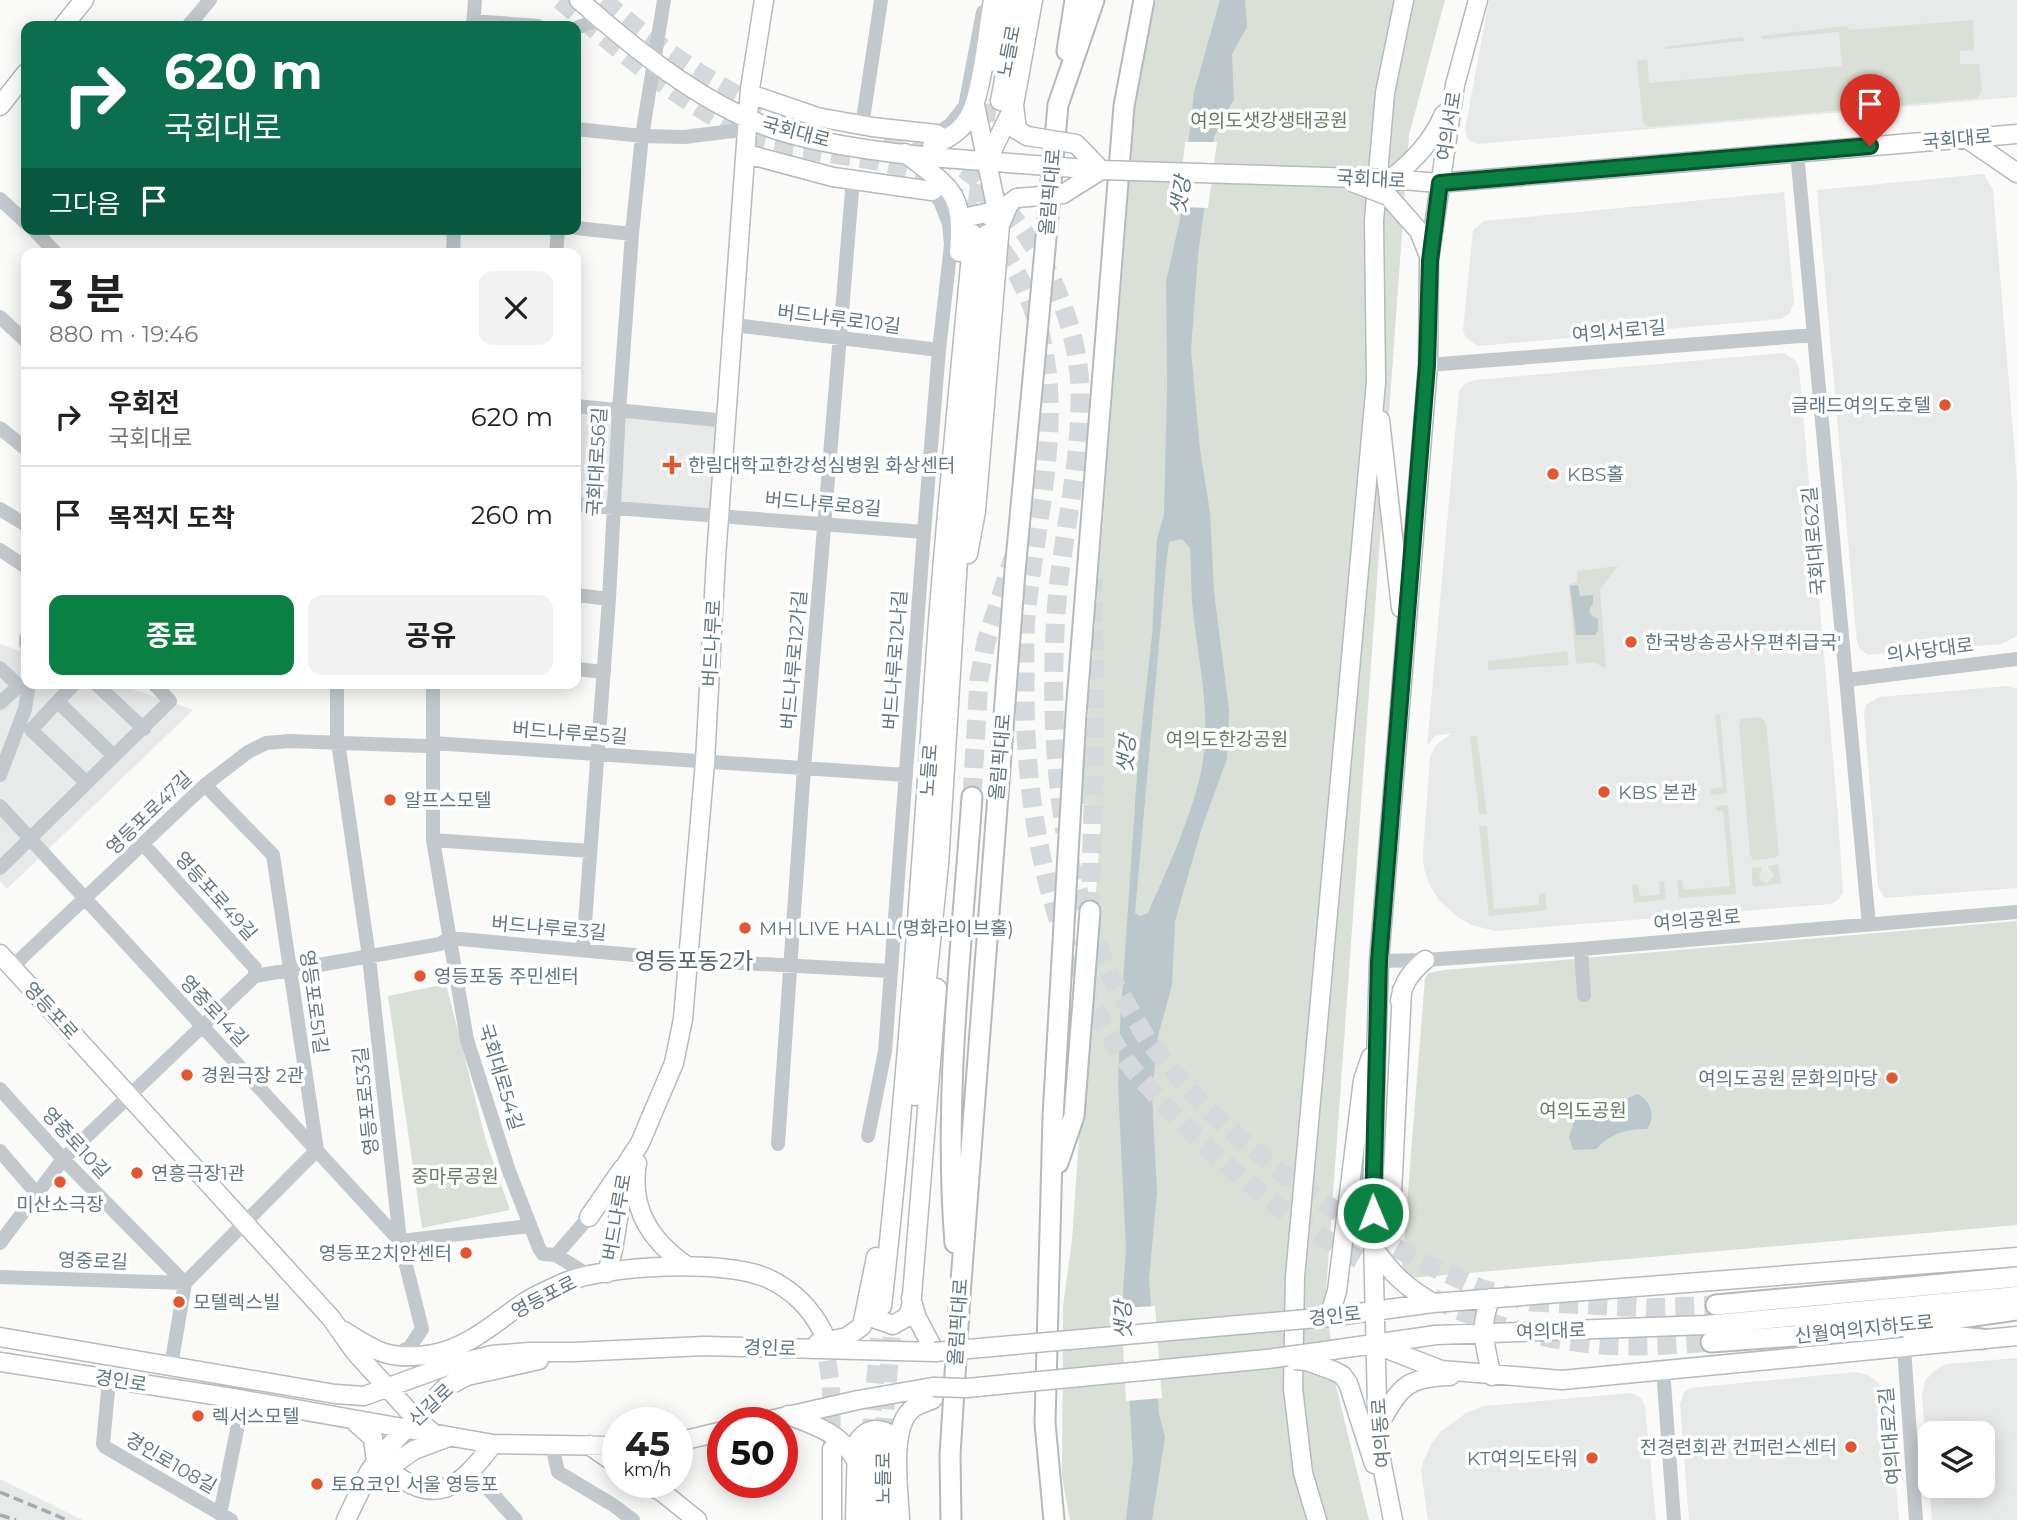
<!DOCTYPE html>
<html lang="ko">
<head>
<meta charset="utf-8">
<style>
  :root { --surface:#fff; --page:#f2f2f2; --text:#222; --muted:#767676; --line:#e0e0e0; --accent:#0b8043 }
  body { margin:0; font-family:Montserrat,"Noto Sans KR",sans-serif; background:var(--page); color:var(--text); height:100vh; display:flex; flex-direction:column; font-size:26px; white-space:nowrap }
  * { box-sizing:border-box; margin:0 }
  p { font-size:23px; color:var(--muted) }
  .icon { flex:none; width:38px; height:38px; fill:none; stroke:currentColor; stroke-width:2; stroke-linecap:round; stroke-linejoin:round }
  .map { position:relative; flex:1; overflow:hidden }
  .sheet { position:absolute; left:21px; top:248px; width:560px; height:441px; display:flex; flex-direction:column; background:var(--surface); border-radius:14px; box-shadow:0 4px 18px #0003 }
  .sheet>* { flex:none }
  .guide { position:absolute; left:21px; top:21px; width:560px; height:214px; border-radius:14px; box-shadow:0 4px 18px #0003; background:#0b6e4f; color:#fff; overflow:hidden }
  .buttons { position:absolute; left:1918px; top:1421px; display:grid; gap:14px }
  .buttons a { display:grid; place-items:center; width:77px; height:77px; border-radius:14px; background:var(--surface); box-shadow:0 4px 18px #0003; font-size:35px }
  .speed { position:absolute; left:602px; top:1407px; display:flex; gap:14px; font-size:35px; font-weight:700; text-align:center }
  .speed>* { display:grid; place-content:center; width:91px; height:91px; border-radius:50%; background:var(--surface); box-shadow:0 4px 18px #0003; line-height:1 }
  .speed small { font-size:18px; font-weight:400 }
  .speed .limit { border:10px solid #d22; background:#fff; color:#111 }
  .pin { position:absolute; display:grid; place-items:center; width:60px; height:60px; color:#fff; margin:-72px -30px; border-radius:50% 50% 50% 0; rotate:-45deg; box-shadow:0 0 7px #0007 }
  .pin .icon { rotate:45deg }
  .me { position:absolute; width:77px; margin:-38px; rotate:359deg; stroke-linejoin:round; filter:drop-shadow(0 0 5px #0008) }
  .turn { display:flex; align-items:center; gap:24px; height:147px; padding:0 28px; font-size:32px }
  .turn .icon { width:91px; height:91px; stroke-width:2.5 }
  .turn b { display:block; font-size:49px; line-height:60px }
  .then { display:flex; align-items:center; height:66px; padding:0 28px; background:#0003; gap:14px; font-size:26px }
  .round { display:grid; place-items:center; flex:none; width:74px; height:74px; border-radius:14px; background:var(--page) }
  .head { display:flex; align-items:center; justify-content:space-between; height:119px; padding:0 28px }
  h1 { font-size:42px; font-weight:700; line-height:52px }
  .button { display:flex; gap:14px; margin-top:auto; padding:14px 28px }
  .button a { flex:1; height:80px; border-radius:14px; background:var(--accent); color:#fff; font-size:28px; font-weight:700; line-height:80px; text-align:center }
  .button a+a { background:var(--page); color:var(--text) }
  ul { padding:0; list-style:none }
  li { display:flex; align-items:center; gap:21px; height:98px; padding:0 28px; border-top:2px solid var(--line) }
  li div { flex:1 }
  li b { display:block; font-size:26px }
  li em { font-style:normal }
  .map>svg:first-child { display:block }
  .built { fill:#e8e9e9; fill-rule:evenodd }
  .green { fill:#dadfd7 }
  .water { fill:#bbc7cb; fill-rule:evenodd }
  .pier { fill:#fafaf8 }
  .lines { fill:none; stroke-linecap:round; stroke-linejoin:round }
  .major-tunnel { stroke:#d5d9db; stroke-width:18; stroke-dasharray:18 9; stroke-linecap:butt }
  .highway-tunnel { stroke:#d5d9db; stroke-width:19; stroke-dasharray:19 10; stroke-linecap:butt }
  .major-casing { stroke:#b5babe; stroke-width:21 }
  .highway-casing { stroke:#b4b9bd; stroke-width:23 }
  .minor { stroke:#c3c8cc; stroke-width:14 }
  .major { stroke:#fff; stroke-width:18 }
  .highway { stroke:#fff; stroke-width:19 }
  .rail { stroke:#a2aab0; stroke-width:3.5; stroke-dasharray:10 5; stroke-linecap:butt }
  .major-bridge-casing { stroke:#b5babe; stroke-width:21; stroke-linecap:butt }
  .major-bridge { stroke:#fff; stroke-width:18 }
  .route-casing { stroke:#07532c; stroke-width:18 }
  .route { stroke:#0b8043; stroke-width:12 }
  .poi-dot { fill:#e4572e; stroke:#fff; stroke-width:2.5 }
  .labels { text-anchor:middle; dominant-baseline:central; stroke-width:7; stroke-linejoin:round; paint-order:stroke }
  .street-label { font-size:19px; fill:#657683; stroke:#fff }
  .park-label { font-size:19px; fill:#687a64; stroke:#fff }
  .poi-label { font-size:19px; fill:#657683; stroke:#fff; text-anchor:start }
  .water-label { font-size:21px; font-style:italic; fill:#60757c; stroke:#fff }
  .quarter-label { font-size:23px; fill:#57646e; stroke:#fff }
</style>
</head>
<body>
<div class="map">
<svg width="2017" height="1520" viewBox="0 0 2017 1520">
  <rect width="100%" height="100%" fill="#fafaf8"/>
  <path class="built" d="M1489 0H2017V97L1478 144 1468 140 1465 130Z
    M1984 174 1993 190 2017 481V636L2001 644 1868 655 1860 649 1857 643 1817 190Z
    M1784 192 1794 303 1789 314 1781 319 1478 346 1466 338 1463 331 1473 230 1484 221Z
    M1784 353 1795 360 1799 368 1838 816 1843 893 1838 900 1831 904 1496 931 1471 925 1456 916 1439 900 1430 886 1424 869 1423 853 1430 757 1436 745 1452 733 1435 736 1427 746 1459 391 1464 384 1474 380Z
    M576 406 727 423 720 515 576 502Z
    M0 644 26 653V684H118L193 710 7 889 0 881Z
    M2008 686 2017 689V888L1885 898 1878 887 1864 713 1866 705 1879 697Z
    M2017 1358V1520H1932L1922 1396 1925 1381 1934 1371 1946 1364ZM1930 1433H1983V1486H1930Z
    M1856 1372 1868 1375 1878 1382 1888 1398 1899 1520H1689L1680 1404 1684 1392 1690 1388Z
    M1631 1393 1641 1398 1645 1406 1656 1520H1428L1421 1470 1423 1462 1432 1443 1440 1432 1466 1413 1484 1406Z
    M0 1479 83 1520H0Z"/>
  <path class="green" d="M1156 0H1445L1409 135 1326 1292 1335 1382 1369 1520H1070L1062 1477 1063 1306 1072 1240 1102 806 1081 804 1137 83Z
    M1973 20 1974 50 1960 51V64H1979L1982 89 1978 98 1649 127 1643 123 1637 61 1647 59 1649 83 1842 66 1839 32 1763 39 1761 36 1847 26 1848 30Z
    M1742 37 1744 40 1743 41 1666 49 1664 47Z
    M1618 566 1600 589 1606 669 1594 662 1576 664 1569 584 1577 582V571Z
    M1567 651 1569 665 1488 670V661Z
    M1720 714 1727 793 1711 795 1710 789 1723 787 1715 715Z
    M1761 717 1766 723 1779 854 1775 858 1753 860 1750 855 1739 724 1741 719Z
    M1470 736H1477L1487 814H1479Z
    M1728 805 1736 894 1679 898 1677 880H1682L1684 890 1730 886 1723 811H1717L1716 806Z
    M1479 826H1487L1494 909 1539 905V894L1545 893 1547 910 1489 916Z
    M1778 864 1781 883 1755 887 1752 884V868L1762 867 1759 879 1767 883 1774 876 1768 866Z
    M1664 881 1666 899 1634 903 1632 885 1638 884 1640 896 1660 895 1659 882Z
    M2017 921V1225L1411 1278 1404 1274 1402 1267 1425 978 1429 973 1444 970Z
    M446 984 486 1141 510 1210 422 1228 388 996Z"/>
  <path class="water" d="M1220 0H1245L1247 27 1232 54 1234 99 1214 137 1198 255 1191 350 1200 450 1210 512 1214 592 1229 710 1227 759 1202 827 1175 921 1172 985 1158 1036 1152 1094 1157 1192 1149 1279 1159 1414 1165 1437 1152 1520H1126L1133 1459 1123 1292 1126 1248 1118 1086 1120 1026 1138 761 1152 636 1157 539 1164 515 1167 386 1166 282 1180 219 1194 92ZM1182 539 1190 548C1191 566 1191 584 1192 601 1197 657 1212 711 1202 767 1193 814 1167 870 1148 913L1140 916 1135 913 1166 565 1169 542Z
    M1578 585 1580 596 1593 595V602L1589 611 1591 615 1598 619V630L1595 635H1576L1570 586Z
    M1638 1094C1651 1102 1656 1116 1647 1129 1627 1128 1610 1134 1596 1149L1573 1150 1569 1137 1575 1119 1592 1111 1617 1106 1625 1099Z"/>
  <path class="pier" d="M1185 142H1217L1208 208 1178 207Z
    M1155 1306 1162 1398 1126 1401 1121 1308Z"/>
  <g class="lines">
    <path class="major-tunnel" d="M974 229 988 101
      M823 1334 831 1384 832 1445
      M883 1436 892 1335
      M870 1437 882 1306"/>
    <path class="highway-tunnel" d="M560 0C612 44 664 90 725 123 737 129 750 139 762 143 778 148 797 149 813 151 849 157 888 160 922 174 954 186 988 228 1007 257 1078 367 1041 486 1027 606 1024 629 1025 652 1025 675 1023 810 1049 945 1124 1058 1134 1072 1147 1085 1158 1097 1220 1167 1305 1232 1387 1275
      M603 0C660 50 751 116 827 127
      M885 135C902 138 920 141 935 150 1017 193 1080 303 1080 394 1081 460 1065 524 1058 589 1051 667 1052 754 1065 832
      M972 797 979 679 986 642 1013 558
      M1070 862 1087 921 1111 977 1148 1041 1206 1109 1279 1171 1356 1225 1421 1262 1482 1289 1532 1302 1647 1308 1716 1305
      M1090 911 1095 738 1093 579
      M1433 1298C1480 1323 1539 1339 1592 1344 1632 1348 1672 1345 1711 1342"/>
    <g class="major-casing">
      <path id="major" d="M579 0C639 53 715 115 794 135 868 154 946 158 1021 164
        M63 26 84 0
        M995 62 1006 0
        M750 94 817 117 872 127 936 134 941 137
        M1000 101 1019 0
        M975 105 1000 225
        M0 106 26 73
        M1027 136 1017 130 1014 105 1033 0
        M1966 138 2017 173
        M932 146C945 140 959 133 967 120 982 99 988 28 993 0
        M905 153C950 188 965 191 959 252
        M747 154 833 177 932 191 937 187
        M987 161 1013 108
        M1391 179 1439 183 2017 134
        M1391 179C1414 160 1432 142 1444 114
        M1388 196 1419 231 1429 256
        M961 229 968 217 986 213 1000 225
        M1380 420 1401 608
        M968 554 976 511 1000 225 1009 204 1017 198
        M0 954 331 1318 355 1352 415 1418 433 1433
        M1400 1001C1403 982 1411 972 1425 960
        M1371 1057 1363 1080 1337 1291 1329 1317 1433 1303 2017 1257
        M915 1096 939 864 959 543 987 234
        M637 1163C629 1209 651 1241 687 1266
        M589 1217 623 1168
        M1376 1241 1391 1214 1402 990
        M1375 1250C1393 1275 1406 1287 1433 1303
        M607 1273 613 1250 627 1163 640 1143 674 1063 683 1019 705 762 716 558 750 89 764 0
        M1491 1298C1478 1328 1485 1345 1492 1376
        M869 1301 876 1319 893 1325 907 1317 911 1308 937 988
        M882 1306C908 1078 922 850 938 621 948 492 961 363 973 234
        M344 1331C378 1353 392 1361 433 1354 470 1347 495 1322 525 1302 536 1295 550 1289 563 1283 606 1265 724 1259 767 1278 793 1290 810 1307 823 1332
        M0 1337 335 1394 364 1396 444 1367 492 1355 529 1352H573L704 1346 935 1352 917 1318 911 1298
        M818 1343 847 1337 862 1326 876 1257
        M1377 1345 1441 1370 1562 1380 2017 1336
        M1332 1350 1436 1335 1705 1325 2017 1296
        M0 1362 233 1398 493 1444 618 1446
        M1334 1371 1342 1375 1348 1383 1374 1464
        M788 1415C817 1426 840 1433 856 1460
        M353 1420 373 1438 376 1462
        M757 1423 858 1400 933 1387
        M1379 1424C1400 1389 1404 1377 1450 1376
        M677 1442 723 1431
        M589 1445 618 1465
        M386 1468C436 1508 459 1489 493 1444
        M378 1475 414 1450 449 1437
        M643 1482 662 1492 697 1520
        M346 1520 369 1472 380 1456 446 1387 467 1376 539 1360
        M832 1520V1449
        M855 1520 857 1443C868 1425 886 1427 898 1442
        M869 1520 870 1437
        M883 1520V1436
        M900 1520C899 1493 890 1433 909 1412 914 1405 925 1403 933 1399
        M1317 1520 1303 1473 1293 1388 1295 1277 1376 382 1374 220 1385 93 1404 0
        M1393 1520 1378 1445 1372 1195 1379 961 1428 365 1429 260 1455 85 1478 0"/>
    </g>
    <g class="highway-casing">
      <path id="highway" d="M1067 51 1075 0
        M1058 1163 1074 1116 1090 911
        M955 1243C943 1096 962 945 972 797
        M1716 1305 2017 1277
        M1912 1333 1982 1339
        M1711 1342 1876 1330 2017 1310
        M951 1520 950 1455 960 1295 1015 571 1042 282 1058 105 1094 0
        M1054 1520 1045 1423 1053 1117 1076 714 1124 106 1144 0"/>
    </g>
    <path class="minor" d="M473 21 538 26
      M188 26 210 0
      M473 26 475 0
      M576 28 601 19
      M862 126 881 0
      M576 129 642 136 684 137 749 129
      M936 134 950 125 965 106 983 12
      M1797 153 1869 925
      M0 199 26 223
      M576 228 632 234
      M33 229 57 254
      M453 254 454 229
      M556 254 558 229
      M0 317 26 341
      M734 325 939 350
      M1428 365 1814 335
      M576 406 727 421
      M0 428 26 449
      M576 505 924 532
      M0 509 26 525
      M0 550 26 567
      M576 595 609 599
      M26 638V644
      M0 668 17 684 28 688
      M576 669 604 672
      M1847 680 2017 659
      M74 684 31 730 87 783
      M96 684 144 729
      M337 684V735L369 957 400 1241 422 1329 410 1347 393 1356
      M433 684V840L467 1040 509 1171 539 1248 543 1254 556 1255 589 1217
      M58 702 114 756
      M0 703 20 685
      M0 775 25 709 29 684
      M0 806 400 1241 529 1226
      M433 840 590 851
      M143 844 255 968V976
      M0 868 170 701 154 684
      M1581 949 1584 995
      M583 950 609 599 619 411 632 234 642 136 664 0
      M1379 961 1425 960 1581 949 2017 912
      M12 967 205 785 248 752 266 743 289 741 426 746 433 743 906 775
      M0 1089 63 1159 185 1283
      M868 1136 885 1051 924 532 939 350 951 245 949 224 940 201 932 191
      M778 1144 804 768 853 179
      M0 1151 37 1194
      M0 1243 63 1159 255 976 440 944 449 938 688 960 890 971
      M556 1255 588 1275
      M0 1277 185 1283
      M185 1283 317 1150 273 855 205 785
      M1904 1348 1916 1520
      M171 1366 185 1283
      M1663 1369 1674 1520
      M108 1391 103 1444 105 1447 231 1520
      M552 1445 558 1472 613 1505 633 1520
      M472 1471 516 1520
      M220 1514 243 1400"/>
    <use href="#major" class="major"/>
    <use href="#highway" class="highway"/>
    <path class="rail" d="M0 1492 67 1520
      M0 1515 16 1520"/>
    <g class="major-bridge-casing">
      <path id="major-bridge" d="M1027 136 1076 144 1101 170
        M1021 164 1101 170 1391 179
        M1352 182 1388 196
        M1017 198 1063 194 1101 170
        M935 1352 1329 1317
        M1295 1360 1307 1361 1334 1371
        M933 1387 967 1388 1267 1359 1332 1350"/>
    </g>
    <use href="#major-bridge" class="major-bridge"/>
  </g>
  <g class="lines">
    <g class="route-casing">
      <path id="route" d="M1373 1213 1379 961 1427 365 1430 261 1440 183 1870 146"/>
    </g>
    <use href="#route" class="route"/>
  </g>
  <g class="poi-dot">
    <circle cx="1945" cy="405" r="7"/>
    <path d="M668.5 454.5h7v7h7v7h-7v7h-7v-7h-7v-7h7z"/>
    <circle cx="1553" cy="474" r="7"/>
    <circle cx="1631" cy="642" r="7"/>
    <circle cx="1604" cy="792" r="7"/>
    <circle cx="390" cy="800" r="7"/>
    <circle cx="745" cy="928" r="7"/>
    <circle cx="420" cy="976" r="7"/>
    <circle cx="187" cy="1075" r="7"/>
    <circle cx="1892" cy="1078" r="7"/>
    <circle cx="137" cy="1173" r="7"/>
    <circle cx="60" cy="1182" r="7"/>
    <circle cx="466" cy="1253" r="7"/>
    <circle cx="179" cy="1302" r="7"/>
    <circle cx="198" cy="1416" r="7"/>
    <circle cx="1851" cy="1447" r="7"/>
    <circle cx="1592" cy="1458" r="7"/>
    <circle cx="317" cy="1484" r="7"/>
  </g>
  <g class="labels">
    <g class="street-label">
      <text transform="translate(1009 51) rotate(-79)">노들로</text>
      <text transform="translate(1449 126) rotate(-81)">여의서로</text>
      <text transform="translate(796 132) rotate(15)">국회대로</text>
      <text transform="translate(1957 139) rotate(-5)">국회대로</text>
      <text transform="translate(1371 179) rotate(3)">국회대로</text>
      <text transform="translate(1050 192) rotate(-85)">올림픽대로</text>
      <text transform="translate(839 319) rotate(7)">버드나루로10길</text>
      <text transform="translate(1619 331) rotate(-5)">여의서로1길</text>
      <text transform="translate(597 462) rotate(-87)">국회대로56길</text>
      <text transform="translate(823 504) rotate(5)">버드나루로8길</text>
      <text transform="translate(1814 541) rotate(-95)">국회대로62길</text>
      <text transform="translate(712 643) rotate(-87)">버드나루로</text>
      <text transform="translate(1930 650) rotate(-7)">의사당대로</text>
      <text transform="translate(794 660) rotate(-85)">버드나루로12가길</text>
      <text transform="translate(895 660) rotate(-86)">버드나루로12나길</text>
      <text transform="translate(570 733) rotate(4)">버드나루로5길</text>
      <text transform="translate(1000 757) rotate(-85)">올림픽대로</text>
      <text transform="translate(929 770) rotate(-86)">노들로</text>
      <text transform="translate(149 813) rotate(-44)">영등포로47길</text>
      <text transform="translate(216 896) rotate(48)">영등포로49길</text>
      <text transform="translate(1697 920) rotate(-5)">여의공원로</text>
      <text transform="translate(549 928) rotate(5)">버드나루로3길</text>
      <text transform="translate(314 1002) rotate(82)">영등포로51길</text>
      <text transform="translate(51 1011) rotate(48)">영등포로</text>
      <text transform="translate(214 1011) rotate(47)">영중로14길</text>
      <text transform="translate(501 1077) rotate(73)">국회대로54길</text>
      <text transform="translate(366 1101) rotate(-96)">영등포로53길</text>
      <text transform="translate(76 1143) rotate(47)">영중로10길</text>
      <text transform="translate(617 1217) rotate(-80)">버드나루로</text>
      <text transform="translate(93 1261) rotate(2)">영중로길</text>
      <text transform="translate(544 1297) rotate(-27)">영등포로</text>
      <text transform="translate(1335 1316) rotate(-6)">경인로</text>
      <text transform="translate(958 1322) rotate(-86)">올림픽대로</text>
      <text transform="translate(1864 1329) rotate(-6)">신월여의지하도로</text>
      <text transform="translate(1551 1331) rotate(-2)">여의대로</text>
      <text transform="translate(770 1348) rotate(2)">경인로</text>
      <text transform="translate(121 1381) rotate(9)">경인로</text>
      <text transform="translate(431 1405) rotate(-43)">신길로</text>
      <text transform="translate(1381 1433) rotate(-94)">여의동로</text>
      <text transform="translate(1890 1436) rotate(-95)">여의대로2길</text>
      <text transform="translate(171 1463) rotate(30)">경인로108길</text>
      <text transform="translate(883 1478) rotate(-90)">노들로</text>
    </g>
    <g class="park-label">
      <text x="1269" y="120">여의도샛강생태공원</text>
      <text x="1227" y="739">여의도한강공원</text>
      <text x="1583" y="1110">여의도공원</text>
      <text x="455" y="1176">중마루공원</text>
    </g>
    <g class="poi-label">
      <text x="1931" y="405" text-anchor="end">글래드여의도호텔</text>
      <text x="688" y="465">한림대학교한강성심병원 화상센터</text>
      <text x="1567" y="474">KBS홀</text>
      <text x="1645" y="642">한국방송공사우편취급국'</text>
      <text x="1618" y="792">KBS 본관</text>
      <text x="404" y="800">알프스모텔</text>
      <text x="759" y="928">MH LIVE HALL(명화라이브홀)</text>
      <text x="434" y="976">영등포동 주민센터</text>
      <text x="201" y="1075">경원극장 2관</text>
      <text x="1878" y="1078" text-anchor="end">여의도공원 문화의마당</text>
      <text x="151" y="1173">연흥극장1관</text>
      <text x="60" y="1204" text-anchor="middle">미산소극장</text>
      <text x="452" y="1253" text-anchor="end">영등포2치안센터</text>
      <text x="193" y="1302">모텔렉스빌</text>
      <text x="212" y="1416">렉서스모텔</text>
      <text x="1837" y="1447" text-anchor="end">전경련회관 컨퍼런스센터</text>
      <text x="1578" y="1458" text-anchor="end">KT여의도타워</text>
      <text x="331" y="1484">토요코인 서울 영등포</text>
    </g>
    <g class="water-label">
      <text transform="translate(1180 195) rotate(-81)">샛강</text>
      <text transform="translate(1126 754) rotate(-85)">샛강</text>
      <text transform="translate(1123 1320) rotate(-91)">샛강</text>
    </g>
    <g class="quarter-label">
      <text x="694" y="961">영등포동2가</text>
    </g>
  </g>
</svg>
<div class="buttons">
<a><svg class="icon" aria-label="layers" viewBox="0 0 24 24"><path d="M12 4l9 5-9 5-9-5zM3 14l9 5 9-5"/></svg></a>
</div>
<div class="speed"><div>45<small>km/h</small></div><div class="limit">50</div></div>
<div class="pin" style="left:1870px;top:146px;background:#d93025"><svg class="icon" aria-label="arrive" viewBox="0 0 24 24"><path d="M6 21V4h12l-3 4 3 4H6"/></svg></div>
<svg class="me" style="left:1373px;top:1213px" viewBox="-20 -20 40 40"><circle r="17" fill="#0b8043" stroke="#fff" stroke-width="3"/><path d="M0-11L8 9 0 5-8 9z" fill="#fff"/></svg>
<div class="guide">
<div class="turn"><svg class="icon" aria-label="right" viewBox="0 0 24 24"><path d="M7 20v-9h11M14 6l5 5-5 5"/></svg><div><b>620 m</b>국회대로</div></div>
<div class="then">그다음<svg class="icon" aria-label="arrive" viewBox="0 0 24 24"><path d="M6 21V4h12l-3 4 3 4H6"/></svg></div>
</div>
<section class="sheet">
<div class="head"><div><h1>3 분</h1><p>880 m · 19:46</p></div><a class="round"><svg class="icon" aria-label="close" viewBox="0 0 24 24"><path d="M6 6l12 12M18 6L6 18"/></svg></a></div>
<ul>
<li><svg class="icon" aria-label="right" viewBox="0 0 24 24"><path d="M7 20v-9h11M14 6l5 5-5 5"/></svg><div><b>우회전</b><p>국회대로</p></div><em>620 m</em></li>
<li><svg class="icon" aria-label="arrive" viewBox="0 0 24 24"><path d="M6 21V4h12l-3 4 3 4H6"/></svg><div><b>목적지 도착</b></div><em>260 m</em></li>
</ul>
<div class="button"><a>종료</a><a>공유</a></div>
</section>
</div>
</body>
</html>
